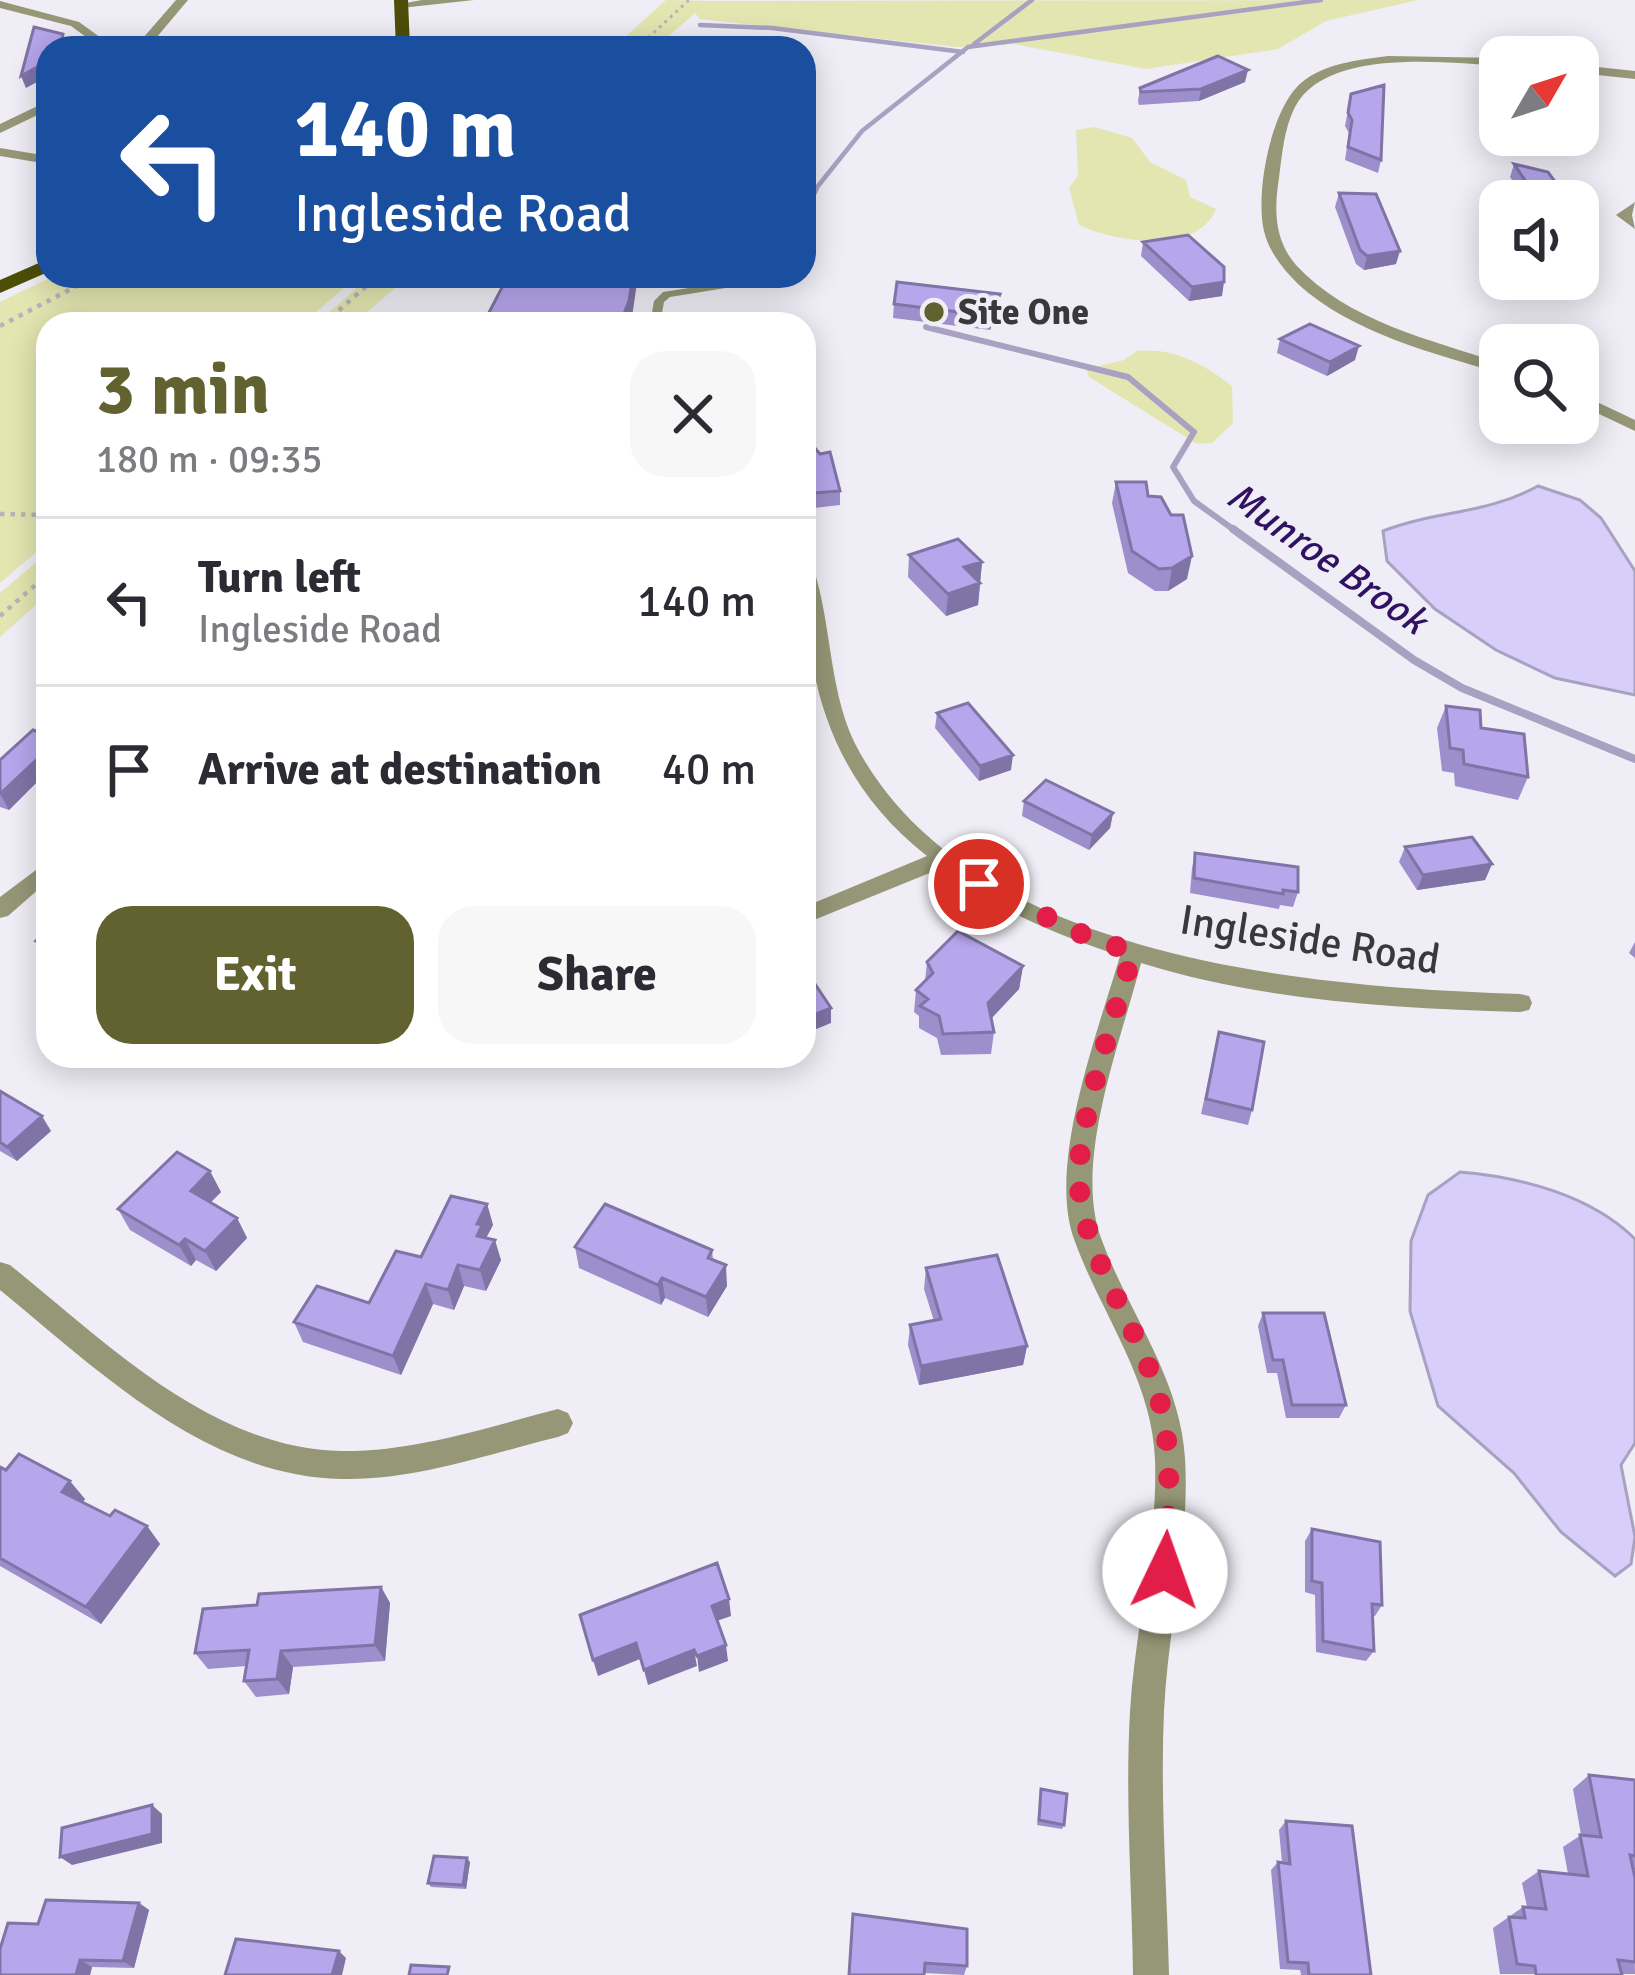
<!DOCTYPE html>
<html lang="en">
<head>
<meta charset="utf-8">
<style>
  :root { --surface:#fff; --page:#f7f7f7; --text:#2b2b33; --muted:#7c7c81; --line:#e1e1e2; --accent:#616230 }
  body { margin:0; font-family:Signika,sans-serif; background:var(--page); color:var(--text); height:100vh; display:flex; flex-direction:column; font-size:45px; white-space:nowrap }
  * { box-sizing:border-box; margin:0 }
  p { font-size:39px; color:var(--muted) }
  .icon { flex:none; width:66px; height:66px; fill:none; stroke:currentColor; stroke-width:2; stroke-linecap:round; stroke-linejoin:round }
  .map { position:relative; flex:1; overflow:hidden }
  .drawer { position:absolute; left:36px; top:312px; width:780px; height:756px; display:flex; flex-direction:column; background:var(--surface); border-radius:36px; box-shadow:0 6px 30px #0003 }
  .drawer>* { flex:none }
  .top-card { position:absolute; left:36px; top:36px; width:780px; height:252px; border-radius:36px; box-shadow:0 6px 30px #0003; background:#1a4fa0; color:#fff; overflow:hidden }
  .needle { width:78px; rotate:51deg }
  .buttons { position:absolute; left:1479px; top:36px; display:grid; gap:24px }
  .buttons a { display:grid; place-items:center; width:120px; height:120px; border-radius:24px; background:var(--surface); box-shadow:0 6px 30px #0003; font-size:60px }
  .pin { position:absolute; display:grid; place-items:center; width:102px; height:102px; color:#fff; margin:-51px; border:6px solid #fff; border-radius:50%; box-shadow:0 3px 12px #0007 }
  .me { position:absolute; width:132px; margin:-66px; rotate:3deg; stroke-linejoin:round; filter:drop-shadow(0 0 9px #0008) }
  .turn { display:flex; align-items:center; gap:42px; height:252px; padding:0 60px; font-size:54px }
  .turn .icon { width:156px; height:156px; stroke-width:2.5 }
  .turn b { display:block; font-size:84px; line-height:102px }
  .round { display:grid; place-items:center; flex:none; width:126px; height:126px; border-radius:36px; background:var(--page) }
  .headline { display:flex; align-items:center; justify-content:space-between; height:204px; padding:0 60px }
  h1 { font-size:72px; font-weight:700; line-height:90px; color:var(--accent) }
  .cta { display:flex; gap:24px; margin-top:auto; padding:24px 60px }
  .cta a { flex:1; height:138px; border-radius:36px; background:var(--accent); color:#fff; font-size:48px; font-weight:700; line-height:138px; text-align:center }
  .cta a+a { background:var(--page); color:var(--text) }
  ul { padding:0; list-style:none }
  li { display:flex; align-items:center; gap:36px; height:168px; padding:0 60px; border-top:3px solid var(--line) }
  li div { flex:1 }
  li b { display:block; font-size:45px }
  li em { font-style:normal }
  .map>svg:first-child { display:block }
  .green { fill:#e3e6b0 }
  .water { fill:#d7cefa; stroke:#a8a1c1; stroke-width:3 }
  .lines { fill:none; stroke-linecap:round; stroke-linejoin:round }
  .stream-far2 { stroke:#a8a1c1; stroke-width:4.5 }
  .stream-far1 { stroke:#a8a1c1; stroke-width:6 }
  .stream { stroke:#a8a1c1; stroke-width:8 }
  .path-far1 { stroke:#b5b4ba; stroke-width:3; stroke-dasharray:3 4.5; stroke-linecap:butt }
  .path { stroke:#b5b4ba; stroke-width:4.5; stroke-dasharray:4.5 6; stroke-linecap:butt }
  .service { fill:#959777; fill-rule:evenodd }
  .minor { fill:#959777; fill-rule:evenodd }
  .primary { fill:#4e4e09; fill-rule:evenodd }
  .wall { fill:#9d8fcb }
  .shaded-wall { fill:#7f74a5 }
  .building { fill:#b6a6ec; stroke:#7f74a5; stroke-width:3 }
  .route { stroke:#e11d48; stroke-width:21; stroke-dasharray:0 37.8 }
  .poi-dot { fill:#616230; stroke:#efedf5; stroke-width:4.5 }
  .labels { text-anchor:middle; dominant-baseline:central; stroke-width:9; stroke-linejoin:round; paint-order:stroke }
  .far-poi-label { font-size:36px; font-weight:bold; fill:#39383b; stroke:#efedf5; text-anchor:start }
  .far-water-label { font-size:39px; font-style:italic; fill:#311262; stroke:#efedf5 }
  .street-label { font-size:42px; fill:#39383b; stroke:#efedf5 }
</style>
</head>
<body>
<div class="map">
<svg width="1635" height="1975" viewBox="0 0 1635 1975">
  <rect width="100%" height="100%" fill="#efedf5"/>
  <path class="green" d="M666 0 710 1 1418 0 1326 21 1278 49 1146 69 1014 44 956 47 700 19 695 13 655 48H613Z
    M1094 127 1132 138 1150 162 1186 180 1190 197 1216 209C1198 255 1114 242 1079 225L1069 188 1078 176 1076 130Z
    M54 276H358L302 324H48V542L0 583V302Z
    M370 276H409L353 324H316Z
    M1137 351C1173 347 1204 364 1232 386L1233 423 1212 443 1197 444 1089 377 1086 369 1124 360Z
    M48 552V594L0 637V593Z"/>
  <path class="water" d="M1538 486 1580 500 1601 518 1635 571V695L1555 678 1496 650 1435 609 1387 561 1383 531C1437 510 1485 515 1538 486Z
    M1460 1172C1520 1177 1591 1195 1635 1239V1443L1621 1465 1635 1537 1631 1564 1615 1576 1561 1532 1514 1473 1438 1406 1410 1311 1411 1241 1428 1195Z"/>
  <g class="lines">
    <path class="stream-far2" d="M700 25 772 28 963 52
      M974 44 1032 0
      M804 215 818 186 862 131 968 47 1321 0"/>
    <path class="stream-far1" d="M926 327 1128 377 1194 432 1173 467 1194 501 1237 532"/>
    <path class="stream" d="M1233 529 1414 660 1462 688 1635 759"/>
    <path class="path-far1" d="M637 48 689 0"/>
    <path class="path" d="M323 324 378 276
      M0 326 96 276
      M0 514 48 515
      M0 616 48 574"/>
    <path class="service" d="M759 277 764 280 763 282 670 297 664 302 660 324H650L654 301 663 292Z"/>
    <path class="minor" d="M176 0H188L151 44 125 48 143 38Z
      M474 0 401 8 395 5 422 0Z
      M0 1 79 22 115 48H101L71 26 0 8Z
      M1388 56 1500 58V66C1445 62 1325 48 1295 107 1284 128 1282 155 1279 178 1274 209 1274 240 1296 265 1347 321 1431 340 1500 363V373C1434 354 1350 332 1298 284 1283 269 1269 252 1264 231 1255 192 1271 109 1301 83 1324 63 1359 60 1388 56Z
      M1578 65 1635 71V79L1578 73Z
      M48 101V110L0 133V124Z
      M0 148 48 156V164L0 156Z
      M1635 202 1632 215 1635 229 1616 215Z
      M1578 393 1635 420V431L1578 404Z
      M804 561 813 567C833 627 828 697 860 753 977 960 1308 987 1520 994L1529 996 1532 1003 1529 1010 1520 1012C1394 1008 1263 1001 1141 963 1121 1041 1073 1161 1101 1238 1128 1312 1180 1377 1185 1458 1190 1543 1168 1627 1164 1711 1160 1798 1167 1888 1169 1975H1133C1132 1888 1125 1799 1130 1712 1135 1627 1158 1544 1155 1459 1152 1379 1100 1312 1074 1239 1047 1164 1098 1032 1120 956 1056 934 995 910 942 868L804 924V907L927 856C830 780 804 680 804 561Z
      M48 861V881L8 916 0 918V897Z
      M0 1262 10 1265C106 1342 210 1448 341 1451 414 1452 488 1427 558 1409L568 1413 573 1423 568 1433 558 1437C488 1454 414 1481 341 1479 206 1476 99 1371 0 1290Z"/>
    <path class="primary" d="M394 0H408L410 48H396Z
      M48 259V272L0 293V280Z"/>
  </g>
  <path class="wall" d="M1245 82 1199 101 1139 105 1138 101 1140 88Z
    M1351 94 1381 160 1378 173 1345 160 1349 133 1345 126Z
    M1514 164 1569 201H1526L1510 177Z
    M1339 193 1396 264 1364 270 1356 264 1335 207Z
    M1143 242 1222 296 1189 301 1141 256Z
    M1000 294 999 308 990 330 893 318 894 304Z
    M1280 339 1355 360 1327 376 1277 353Z
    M804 449 840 491V505L814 508 804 493Z
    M1116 482 1148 496 1187 579 1168 591H1155L1128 573 1112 503Z
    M909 555 982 562 978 605 946 616 908 577Z
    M1446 706 1481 728 1528 777 1518 800 1455 786 1454 773 1442 771 1437 728Z
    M937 713 1011 770 979 781 935 728Z
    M48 735V771L9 810 0 807V760Z
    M1024 801 1113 813 1110 828 1089 850 1022 816Z
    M1405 847 1492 864 1485 880 1417 890 1399 862Z
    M1195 853 1298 892 1293 907 1280 905 1279 909 1190 893 1192 868Z
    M48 930V957L44 956 36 941Z
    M1635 942V958L1629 953Z
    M927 962 1023 966 1019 989 991 1019 994 1032 991 1054 941 1055 937 1038 919 1028V1016L914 1012 916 990 925 981Z
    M1219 1032 1252 1110 1248 1125 1201 1114Z
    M0 1091 51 1131 17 1161 0 1151Z
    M221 1192 211 1202 237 1218 247 1238 216 1271 196 1260 191 1266 130 1230 118 1209Z
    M487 1204 493 1225 486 1238 501 1260 486 1291 464 1286 454 1310 433 1304 401 1375 303 1342 294 1322 369 1303 421 1257Z
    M575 1247 712 1250 713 1260 727 1286 708 1317 665 1298 661 1305 579 1268Z
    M926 1268 1027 1346 1023 1365 919 1385 908 1345 910 1325 934 1321 924 1289Z
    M1263 1313 1346 1405 1339 1418H1286L1277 1373H1267L1258 1326Z
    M0 1467 85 1499 82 1503 110 1516 147 1526 160 1544 101 1624 0 1566Z
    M1312 1529 1382 1605 1375 1616H1373L1374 1651 1366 1661 1316 1652 1315 1595 1305 1592V1541Z
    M381 1587 390 1603 385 1661 293 1667 289 1694 256 1697 244 1681 246 1666 208 1669 195 1653 257 1605Z
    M1589 1775 1635 1780V1870H1633L1635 1974H1500L1493 1928 1523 1907H1527L1522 1883 1539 1871 1568 1874 1563 1847 1581 1835 1573 1789Z
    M1041 1789 1064 1825 1062 1829 1037 1825Z
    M1286 1821 1371 1975H1301L1300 1970 1280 1969 1271 1870 1278 1862 1282 1863 1279 1830Z
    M470 1862 466 1889 431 1887 428 1883Z
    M139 1903 149 1910 134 1968 92 1967 90 1975H0L38 1924Z
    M853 1914 967 1966 964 1975 924 1973Z"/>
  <path class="shaded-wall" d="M48 61V76L26 88 21 76Z
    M1248 70 1245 82 1199 101 1201 89Z
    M1400 251 1396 264 1364 270 1367 256Z
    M633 276H638L631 324H620Z
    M1224 282 1222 296 1189 301 1192 287Z
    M1000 294 999 308 990 330 991 316Z
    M1359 346 1355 360 1327 376 1330 362Z
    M1192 556 1187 579 1168 591 1172 568Z
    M982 562 978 605 946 616 948 594 964 567Z
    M48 749V771L9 810 1 795Z
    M1013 755 1011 770 979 781 980 766Z
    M1113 813 1110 828 1089 850 1092 835Z
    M1492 864 1485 880 1417 890 1423 875Z
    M1023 966 1019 989 985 1025 988 1003Z
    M831 1008V1023L804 1034V1019Z
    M42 1116 51 1131 17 1161 7 1147Z
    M210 1171 221 1192 202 1211 191 1191Z
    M487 1204 493 1225 486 1238 477 1236V1224Z
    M237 1218 247 1238 216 1271 205 1251Z
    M185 1239 196 1260 191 1266 179 1245Z
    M495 1240 501 1260 486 1291 480 1270Z
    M458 1265 464 1286 454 1310 448 1290Z
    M726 1265 727 1286 708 1317 706 1297Z
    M662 1278 665 1298 661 1305 658 1285Z
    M426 1284 433 1304 401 1375 393 1356Z
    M1027 1346 1023 1365 919 1385 921 1366Z
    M70 1481 85 1499 77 1510 62 1492Z
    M147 1526 160 1544 101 1624 86 1607Z
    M381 1587 390 1603 385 1661 375 1645Z
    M729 1599 731 1616 714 1622 712 1606Z
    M636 1643 640 1659 598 1676 593 1660Z
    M726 1645 728 1661 699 1672 697 1656Z
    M694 1650 697 1666 648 1685 644 1670Z
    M281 1651 293 1667 289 1694 277 1679Z
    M152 1805 162 1814V1843L72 1865 60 1857Z
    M467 1858 470 1862 466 1889 463 1885Z
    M139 1903 149 1910 134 1968 123 1961Z
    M339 1951 346 1958 342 1975H332Z
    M80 1960 92 1967 90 1975H76Z"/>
  <path class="building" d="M34 27 63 34 60 48H48V61L21 76Z
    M1218 56 1248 70 1201 89 1141 92 1140 88Z
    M1384 85 1381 160 1348 147 1352 120 1348 113 1351 94Z
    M1514 164 1548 172 1569 201H1539Z
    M1339 193 1376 194 1400 251 1367 256 1360 250Z
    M1188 235 1224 267V282L1192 287 1143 242Z
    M508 276H633L629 301 620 324H483Z
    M897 282 1000 294 991 316 894 304Z
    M1310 324 1359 346 1330 362 1280 339Z
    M814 447 820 454 830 452 840 491 814 493 804 479V449Z
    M1116 482H1146L1148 496 1161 497 1171 515H1183L1192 556 1172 568 1159 569 1132 551Z
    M958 539 982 562 964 567 980 583 948 594 909 555Z
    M968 703 1013 755 980 766 937 713Z
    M1446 706 1480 710 1481 728 1524 734 1528 777 1464 764 1463 750 1450 748Z
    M33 730 48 735V749L0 794V760Z
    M1046 780 1113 813 1092 835 1024 801Z
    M1472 837 1492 864 1423 875 1405 847Z
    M1195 853 1298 867V892L1283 890V894L1194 878Z
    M48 930V946L36 941Z
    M958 931 1023 966 988 1003 994 1032 943 1034 939 1016 920 1006 928 999 916 990 933 973 927 962Z
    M811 978 831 1008 804 1019V981Z
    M1219 1032 1264 1042 1252 1110 1206 1099Z
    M0 1091 42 1116 7 1147 0 1142Z
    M177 1152 210 1171 191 1191 237 1218 205 1251 185 1239 179 1245 118 1209Z
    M451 1196 487 1204 477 1224 482 1225 477 1236 495 1240 480 1270 458 1265 448 1290 426 1284 393 1356 294 1322 317 1286 369 1303 396 1251 421 1257Z
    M605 1204 712 1250 708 1258 726 1265 706 1297 662 1278 658 1285 575 1247Z
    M997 1255 1027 1346 921 1366 910 1325 941 1319 926 1268Z
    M1263 1313H1324L1346 1405H1292L1283 1360H1273Z
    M19 1454 70 1481 62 1492 110 1516 115 1510 147 1526 86 1607 0 1558V1467L6 1470Z
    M1312 1529 1380 1542 1382 1605 1372 1604 1374 1651 1323 1641 1322 1583 1312 1581Z
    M717 1563 729 1599 712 1606 726 1645 697 1656 694 1650 644 1670 636 1643 593 1660 580 1615Z
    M381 1587 375 1645 281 1651 277 1679 244 1681 249 1650 195 1653 203 1609 257 1605 259 1594Z
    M1589 1775 1635 1780V1856L1630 1855 1635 1878V1962L1618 1960 1622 1975H1536L1535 1966 1517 1964 1509 1917 1525 1918 1523 1907 1546 1909 1539 1871 1588 1876 1580 1835 1601 1837Z
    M1041 1789 1067 1794 1064 1825 1039 1820Z
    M152 1805V1834L60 1857 62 1828Z
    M1286 1821 1352 1826 1371 1975H1309L1308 1963 1288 1962 1278 1862 1290 1864Z
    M434 1856 467 1858 463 1885 428 1883Z
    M46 1900 139 1903 123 1961 80 1960 76 1975H0V1949L8 1923 38 1924Z
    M853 1914 967 1929V1966L925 1963 924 1975H849Z
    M236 1939 339 1951 332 1975H225Z
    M411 1965 449 1967 447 1975H409Z"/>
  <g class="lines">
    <path class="route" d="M979 884 1088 937 1133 952C1117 1009 1075 1129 1079 1184 1085 1259 1134 1318 1156 1388 1175 1448 1168 1510 1165 1571"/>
  </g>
  <circle class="poi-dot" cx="934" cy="312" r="12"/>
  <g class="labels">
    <g class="far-poi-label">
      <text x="958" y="312">Site One</text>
    </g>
    <g class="far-water-label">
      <text transform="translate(1327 558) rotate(35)">Munroe Brook</text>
    </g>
    <g class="street-label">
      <text transform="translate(1310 940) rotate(9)">Ingleside Road</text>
    </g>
  </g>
</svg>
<div class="buttons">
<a><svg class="needle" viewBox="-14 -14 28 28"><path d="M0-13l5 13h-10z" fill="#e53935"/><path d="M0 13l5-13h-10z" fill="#7c7c81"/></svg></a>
<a><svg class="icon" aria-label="sound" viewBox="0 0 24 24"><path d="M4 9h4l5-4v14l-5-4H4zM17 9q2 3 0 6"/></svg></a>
<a><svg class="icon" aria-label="search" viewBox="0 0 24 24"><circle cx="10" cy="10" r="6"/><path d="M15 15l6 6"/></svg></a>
</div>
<div class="pin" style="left:979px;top:884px;background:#d93025"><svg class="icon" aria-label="arrive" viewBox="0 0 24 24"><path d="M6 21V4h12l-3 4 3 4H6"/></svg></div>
<svg class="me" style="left:1165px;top:1571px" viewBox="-20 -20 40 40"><circle r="19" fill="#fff"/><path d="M0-13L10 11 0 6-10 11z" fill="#e11d48"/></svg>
<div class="top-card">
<div class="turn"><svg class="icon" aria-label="left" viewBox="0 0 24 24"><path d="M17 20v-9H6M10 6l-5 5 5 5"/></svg><div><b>140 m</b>Ingleside Road</div></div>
</div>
<section class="drawer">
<div class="headline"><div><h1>3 min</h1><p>180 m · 09:35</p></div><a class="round"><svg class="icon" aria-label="close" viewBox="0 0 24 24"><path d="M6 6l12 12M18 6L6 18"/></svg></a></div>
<ul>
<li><svg class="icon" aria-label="left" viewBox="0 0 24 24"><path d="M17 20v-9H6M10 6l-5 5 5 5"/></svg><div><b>Turn left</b><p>Ingleside Road</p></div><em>140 m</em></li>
<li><svg class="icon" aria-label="arrive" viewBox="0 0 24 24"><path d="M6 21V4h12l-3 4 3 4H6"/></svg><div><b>Arrive at destination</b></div><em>40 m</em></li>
</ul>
<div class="cta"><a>Exit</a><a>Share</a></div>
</section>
</div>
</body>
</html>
